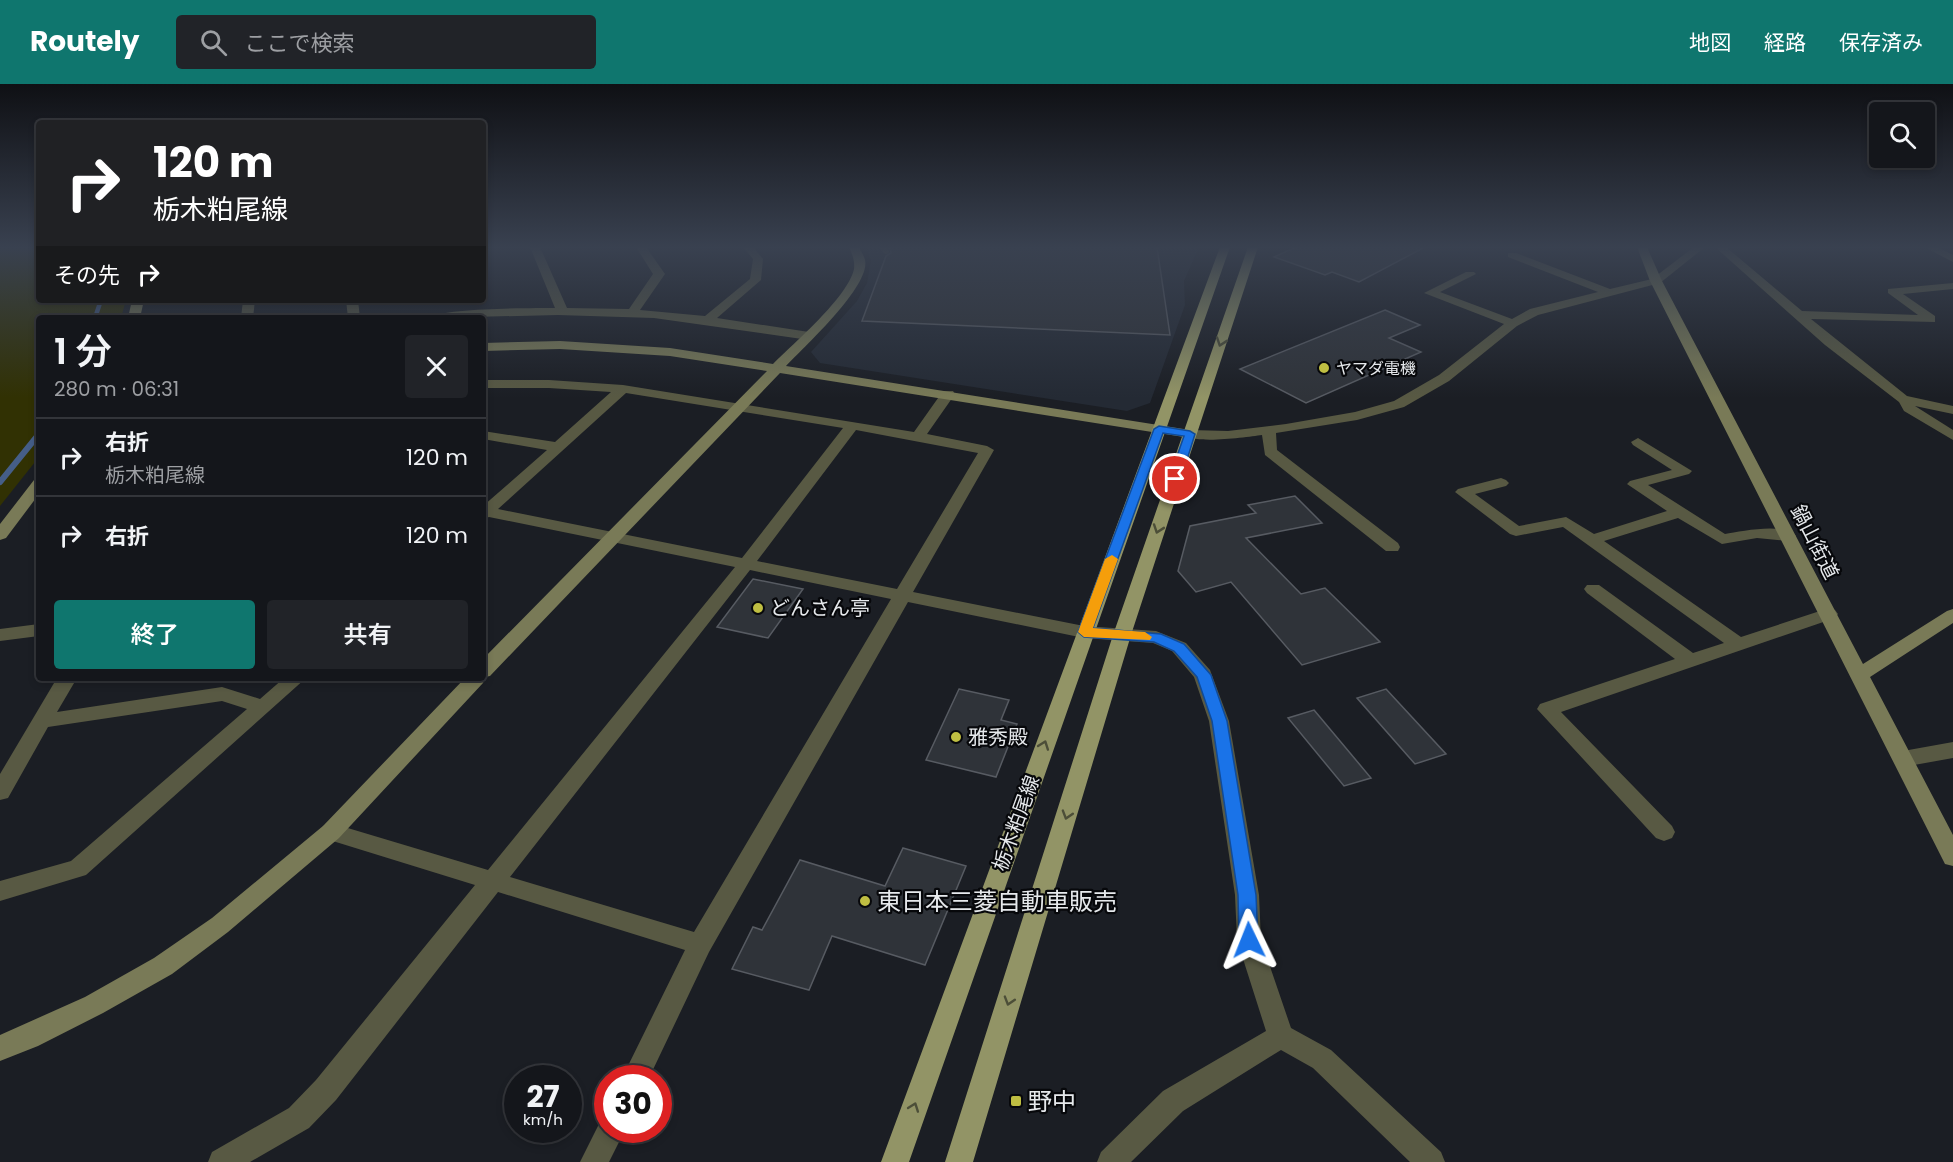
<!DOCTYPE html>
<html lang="ja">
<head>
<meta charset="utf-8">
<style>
  :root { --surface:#14161b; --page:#212328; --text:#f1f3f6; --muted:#9d9fa3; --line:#33353a; --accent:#0f766e }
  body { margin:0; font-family:Poppins,"Noto Sans JP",sans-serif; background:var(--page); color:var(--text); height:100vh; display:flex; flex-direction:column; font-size:22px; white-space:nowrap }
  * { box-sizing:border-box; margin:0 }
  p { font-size:20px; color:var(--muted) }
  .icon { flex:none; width:33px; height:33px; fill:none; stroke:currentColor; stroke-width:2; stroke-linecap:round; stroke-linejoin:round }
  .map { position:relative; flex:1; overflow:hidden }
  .panel { position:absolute; left:36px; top:231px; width:450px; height:366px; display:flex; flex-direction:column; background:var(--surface); border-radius:6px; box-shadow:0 3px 9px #0003,0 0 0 2px var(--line) }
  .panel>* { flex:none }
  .top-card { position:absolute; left:36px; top:36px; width:450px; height:183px; border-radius:6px; box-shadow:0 3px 9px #0003,0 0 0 2px var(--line); background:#202124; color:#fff; overflow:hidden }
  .fabs { position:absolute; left:1869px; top:18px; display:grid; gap:12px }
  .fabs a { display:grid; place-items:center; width:66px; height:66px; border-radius:6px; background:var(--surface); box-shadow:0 3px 9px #0003,0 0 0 2px var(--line); font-size:30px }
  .speed { position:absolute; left:504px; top:981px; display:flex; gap:12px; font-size:30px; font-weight:700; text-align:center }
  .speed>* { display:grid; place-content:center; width:78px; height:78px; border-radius:50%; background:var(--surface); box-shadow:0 3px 9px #0003,0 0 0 2px var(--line); line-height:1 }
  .speed small { font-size:15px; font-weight:400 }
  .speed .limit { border:9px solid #d22; background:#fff; color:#111 }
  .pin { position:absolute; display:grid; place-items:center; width:51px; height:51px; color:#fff; margin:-26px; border:3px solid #fff; border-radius:50%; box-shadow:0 2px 6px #0007 }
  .me { position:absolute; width:66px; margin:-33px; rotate:358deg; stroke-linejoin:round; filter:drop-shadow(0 0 4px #0008) }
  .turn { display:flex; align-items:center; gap:21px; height:126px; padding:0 18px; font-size:27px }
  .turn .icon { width:78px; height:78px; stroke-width:2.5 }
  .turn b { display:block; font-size:42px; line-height:51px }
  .then { display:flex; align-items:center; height:57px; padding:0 18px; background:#0003; gap:12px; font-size:22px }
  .round { display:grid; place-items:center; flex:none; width:63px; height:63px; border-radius:6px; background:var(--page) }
  .headline { display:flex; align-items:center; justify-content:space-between; height:102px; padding:0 18px }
  h1 { font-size:36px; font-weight:600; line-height:45px }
  .action { display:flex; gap:12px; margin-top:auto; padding:12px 18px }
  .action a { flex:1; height:69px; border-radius:6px; background:var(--accent); color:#fff; font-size:24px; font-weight:600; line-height:69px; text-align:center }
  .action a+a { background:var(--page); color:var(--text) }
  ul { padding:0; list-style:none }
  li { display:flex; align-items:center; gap:18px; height:78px; padding:0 18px; border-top:2px solid var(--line) }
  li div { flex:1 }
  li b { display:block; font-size:22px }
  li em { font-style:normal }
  header { display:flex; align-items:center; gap:36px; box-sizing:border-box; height:84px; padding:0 30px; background:var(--accent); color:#fff }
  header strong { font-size:28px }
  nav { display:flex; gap:33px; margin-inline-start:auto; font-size:21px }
  .search { width:420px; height:54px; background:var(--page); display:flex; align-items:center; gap:15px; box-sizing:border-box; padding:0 21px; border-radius:6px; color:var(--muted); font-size:22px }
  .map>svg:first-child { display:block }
  .built { fill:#242a34 }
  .green { fill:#313103 }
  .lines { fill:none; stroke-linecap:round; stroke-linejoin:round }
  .stream-far1 { stroke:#455e88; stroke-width:4.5 }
  .stream { stroke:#455e88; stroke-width:6 }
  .building { fill:#2f3339; stroke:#575b62; stroke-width:1.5 }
  .lane { stroke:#585943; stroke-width:6 }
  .street { fill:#585943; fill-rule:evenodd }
  .secondary { fill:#797a57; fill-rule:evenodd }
  .primary { fill:#929466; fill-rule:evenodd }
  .oneway { stroke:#4c4e38 }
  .route { fill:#1a73e8; stroke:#114b97; stroke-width:1.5 }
  .slow { fill:#f59e0b }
  .poi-dot { fill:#bfbe42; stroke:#07080b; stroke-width:2 }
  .labels { text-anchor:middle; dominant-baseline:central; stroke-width:4.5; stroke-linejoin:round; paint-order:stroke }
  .far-poi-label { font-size:16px; fill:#e6e9ec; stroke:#07080b; text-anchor:start }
  .street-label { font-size:20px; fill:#e6e9ec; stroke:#07080b }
  .poi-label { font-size:20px; fill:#e6e9ec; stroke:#07080b; text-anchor:start }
  .near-poi-label { font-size:24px; fill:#e6e9ec; stroke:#07080b; text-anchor:start }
</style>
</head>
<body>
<header>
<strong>Routely</strong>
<div class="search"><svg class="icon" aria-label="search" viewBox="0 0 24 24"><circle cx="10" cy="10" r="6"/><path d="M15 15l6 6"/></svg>ここで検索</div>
<nav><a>地図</a><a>経路</a><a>保存済み</a></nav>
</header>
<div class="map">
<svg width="1953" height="1078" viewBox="0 0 1953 1078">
  <rect width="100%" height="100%" fill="#1b1e24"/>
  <path class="built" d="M865 163H1199L1184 197 1185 221 1150 319 1127 327 820 279 811 268 857 217 867 199 871 176Z"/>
  <path class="green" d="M0 163H39V216H126L121 234H39V373L0 422Z"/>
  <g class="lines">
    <path class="stream-far1" d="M95 234 101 216"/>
    <path class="stream" d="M0 398 39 350"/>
  </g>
  <path class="building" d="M890 163H1157L1170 251 862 237 886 172 891 169Z
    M1296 163H1425L1359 198 1332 188 1325 191 1274 173Z
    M1385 226 1420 241 1389 254 1421 268 1306 319 1240 285Z
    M1295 412 1322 439 1246 454 1301 510 1325 504 1380 558 1302 581 1231 498 1196 508 1178 487 1190 442 1256 429 1248 421Z
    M753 495 803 505 768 554 717 543Z
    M959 605 1009 616 1001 636 1017 640 996 693 926 676Z
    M1386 605 1446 670 1415 680 1357 614Z
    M1314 626 1371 694 1344 702 1288 634Z
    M903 764 966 782 925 881 832 852 809 906 732 885 753 843 762 846 800 776 885 802Z"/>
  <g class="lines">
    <path class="lane" d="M882 163 886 167"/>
    <path class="street" d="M530 163H540L567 224 629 225 653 190 636 163H646L665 190 640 226 705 232 750 195 753 175 743 163H753L763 175 761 196 717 234 809 248 815 252 809 256 654 234 558 231 429 234C440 224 535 224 555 224Z
      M1694 163H1705L1660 199 1538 231 1517 242 1449 297 1404 323 1357 336 1276 349 1277 366 1398 459 1400 463 1398 467H1386L1265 371 1262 351C1246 353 1194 361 1183 350L1190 346 1228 347 1286 340 1355 328 1394 317 1439 291 1504 240 1424 209 1466 188H1474L1476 190 1440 208 1512 235 1530 225 1598 208 1508 173V169H1516L1610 205 1652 195Z
      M1715 163H1726L1802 227 1918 231 1888 209V205L1953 199V205L1903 210 1935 232V238L1811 235 1907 312 1953 322V330L1915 322 1953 346V356L1904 327 1899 318 1825 261Z
      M1924 163H1937L1953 171V178Z
      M243 216H255L253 234H241Z
      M346 216H358L360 234H348Z
      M483 296H549L623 301 914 348 943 307H953L955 310 927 350 987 362 994 366 913 508 1084 542 1156 547 1186 559 1210 586 1229 637 1259 811 1261 856 1291 944 1331 966 1441 1068 1445 1078H1410L1313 984 1281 966 1183 1027 1131 1078H1097L1101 1068 1163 1007 1266 947 1237 856 1235 811 1209 637 1194 593 1172 567 1153 559 1084 554 908 518 709 868 649 994H622L685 866 498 808 336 1016 309 1044 250 1078H208L212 1068 289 1024 316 996 475 801 323 754 320 748 323 742 331 739 488 786 735 483 489 433 483 435V422L547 366 483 355V347L555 358 611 308 549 304H483ZM626 309 843 344 742 474 498 425ZM856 346 978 369 897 505 757 477ZM750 486 891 515 694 848 510 793Z
      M1638 354 1692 387 1689 390 1648 401 1725 450C1741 447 1785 438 1796 452L1788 457 1757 454 1722 460 1678 434 1604 457 1741 553 1829 524 1835 526 1838 530 1835 534 1561 628 1672 742 1675 748 1672 754 1664 757 1656 754 1537 625 1540 620 1675 575 1587 509 1584 505 1587 501H1599L1693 569 1724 559 1563 443 1516 452 1510 450 1455 408 1458 405 1501 394 1506 396 1509 399 1506 402 1475 410 1519 442 1566 433 1594 450 1667 427 1627 400 1630 397 1672 386 1633 361 1631 358Z
      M39 540V552L0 557V545Z
      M57 594H77L57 628 222 603 260 615 284 594H306L86 791 0 817V797L71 777 247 625 222 617 48 643 8 714 0 716V690Z
      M1953 658V674L1903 683 1896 681 1893 675 1896 669 1903 667Z
      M608 1033V1046H625L609 1078H580L601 1036Z"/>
    <path class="secondary" d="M849 163H859C861 167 864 172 865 176 871 202 804 263 786 282L1190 346 1197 350 1190 354 780 289 490 592 485 593 483 599 339 754 228 848 172 890 103 929 38 962 0 977V951L85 913 154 874 212 834 323 742 465 594H483V575L767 287 670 272 560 265 483 267V259L560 257 670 264 773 280C794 259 848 213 854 185 855 176 852 170 849 163Z
      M1637 163H1647L1662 197 1863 580 1947 527 1953 525V539L1870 593 1953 751V782L1945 780 1650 197Z
      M132 216H144L140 234H128Z
      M39 394V410L6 454 0 456V440L34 396Z"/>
    <path class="primary" d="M1220 163H1230L909 1078H881Z
      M1248 163H1258L1131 551 973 1078H945L1113 551Z"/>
  </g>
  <defs><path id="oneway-chevron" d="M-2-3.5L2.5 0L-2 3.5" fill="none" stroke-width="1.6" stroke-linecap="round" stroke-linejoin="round" transform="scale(1.5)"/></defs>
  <g class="oneway">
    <use href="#oneway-chevron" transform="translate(1221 258) rotate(109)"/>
    <use href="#oneway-chevron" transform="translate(1158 445) rotate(109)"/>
    <use href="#oneway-chevron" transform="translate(1044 661) rotate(-70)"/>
    <use href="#oneway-chevron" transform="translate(1067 731) rotate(107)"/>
    <use href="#oneway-chevron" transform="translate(1009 917) rotate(107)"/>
    <use href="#oneway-chevron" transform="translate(914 1023) rotate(-70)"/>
  </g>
  <linearGradient id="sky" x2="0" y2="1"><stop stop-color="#0f1014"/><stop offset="0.52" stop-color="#394150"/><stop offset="1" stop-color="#394150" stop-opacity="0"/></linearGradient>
  <rect width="1953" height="314" fill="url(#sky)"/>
  <path class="route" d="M1159 342 1190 347 1195 350 1181 395 1175 398 1169 395 1184 352 1163 349 1093 544 1161 550 1184 560 1211 591 1227 637 1256 811 1258 856 1255 861 1249 864 1242 861 1239 856 1238 811 1212 637 1197 593 1174 567 1154 558 1084 553 1078 548 1154 345Z"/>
  <path class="slow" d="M1112 471 1118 475 1093 544 1145 548 1152 553 1150 556 1084 553 1078 548 1105 475Z"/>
  <g class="poi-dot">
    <circle cx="1324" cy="284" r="6"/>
    <circle cx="758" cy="524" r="6"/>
    <circle cx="956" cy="653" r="6"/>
    <circle cx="865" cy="817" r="6"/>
    <rect x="1010" y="1011" width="12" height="12" rx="3"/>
  </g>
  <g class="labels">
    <g class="far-poi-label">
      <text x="1336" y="284">ヤマダ電機</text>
    </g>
    <g class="street-label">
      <text transform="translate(1815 458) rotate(63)">鍋山街道</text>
      <text transform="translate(1016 739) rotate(-70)">栃木粕尾線</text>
    </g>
    <g class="poi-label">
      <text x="770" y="524">どんさん亭</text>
      <text x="968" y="653">雅秀殿</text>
    </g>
    <g class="near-poi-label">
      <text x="877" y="817">東日本三菱自動車販売</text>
      <text x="1028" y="1017">野中</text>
    </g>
  </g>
</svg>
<div class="fabs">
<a><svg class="icon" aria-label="search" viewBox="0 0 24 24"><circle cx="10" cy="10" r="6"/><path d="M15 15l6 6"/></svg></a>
</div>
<div class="speed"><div>27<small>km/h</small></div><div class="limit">30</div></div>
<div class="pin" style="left:1175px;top:395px;background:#d93025"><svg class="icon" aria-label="arrive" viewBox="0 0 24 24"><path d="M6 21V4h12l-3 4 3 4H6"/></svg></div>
<svg class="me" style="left:1249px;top:856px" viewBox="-20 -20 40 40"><path d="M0-17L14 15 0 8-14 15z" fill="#1a73e8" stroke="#fff" stroke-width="4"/></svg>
<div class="top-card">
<div class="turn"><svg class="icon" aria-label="right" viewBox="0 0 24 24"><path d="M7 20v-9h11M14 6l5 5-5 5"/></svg><div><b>120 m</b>栃木粕尾線</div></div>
<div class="then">その先<svg class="icon" aria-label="right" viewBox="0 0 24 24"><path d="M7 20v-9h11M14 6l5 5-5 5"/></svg></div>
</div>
<section class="panel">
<div class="headline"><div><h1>1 分</h1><p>280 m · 06:31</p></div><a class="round"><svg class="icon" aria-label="close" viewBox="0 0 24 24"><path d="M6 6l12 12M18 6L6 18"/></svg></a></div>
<ul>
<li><svg class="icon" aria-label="right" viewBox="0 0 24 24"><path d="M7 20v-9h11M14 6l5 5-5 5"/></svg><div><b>右折</b><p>栃木粕尾線</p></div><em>120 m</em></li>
<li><svg class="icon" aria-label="right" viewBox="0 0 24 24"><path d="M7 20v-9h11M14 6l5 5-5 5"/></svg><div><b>右折</b></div><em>120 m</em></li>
</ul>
<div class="action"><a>終了</a><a>共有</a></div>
</section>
</div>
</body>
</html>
